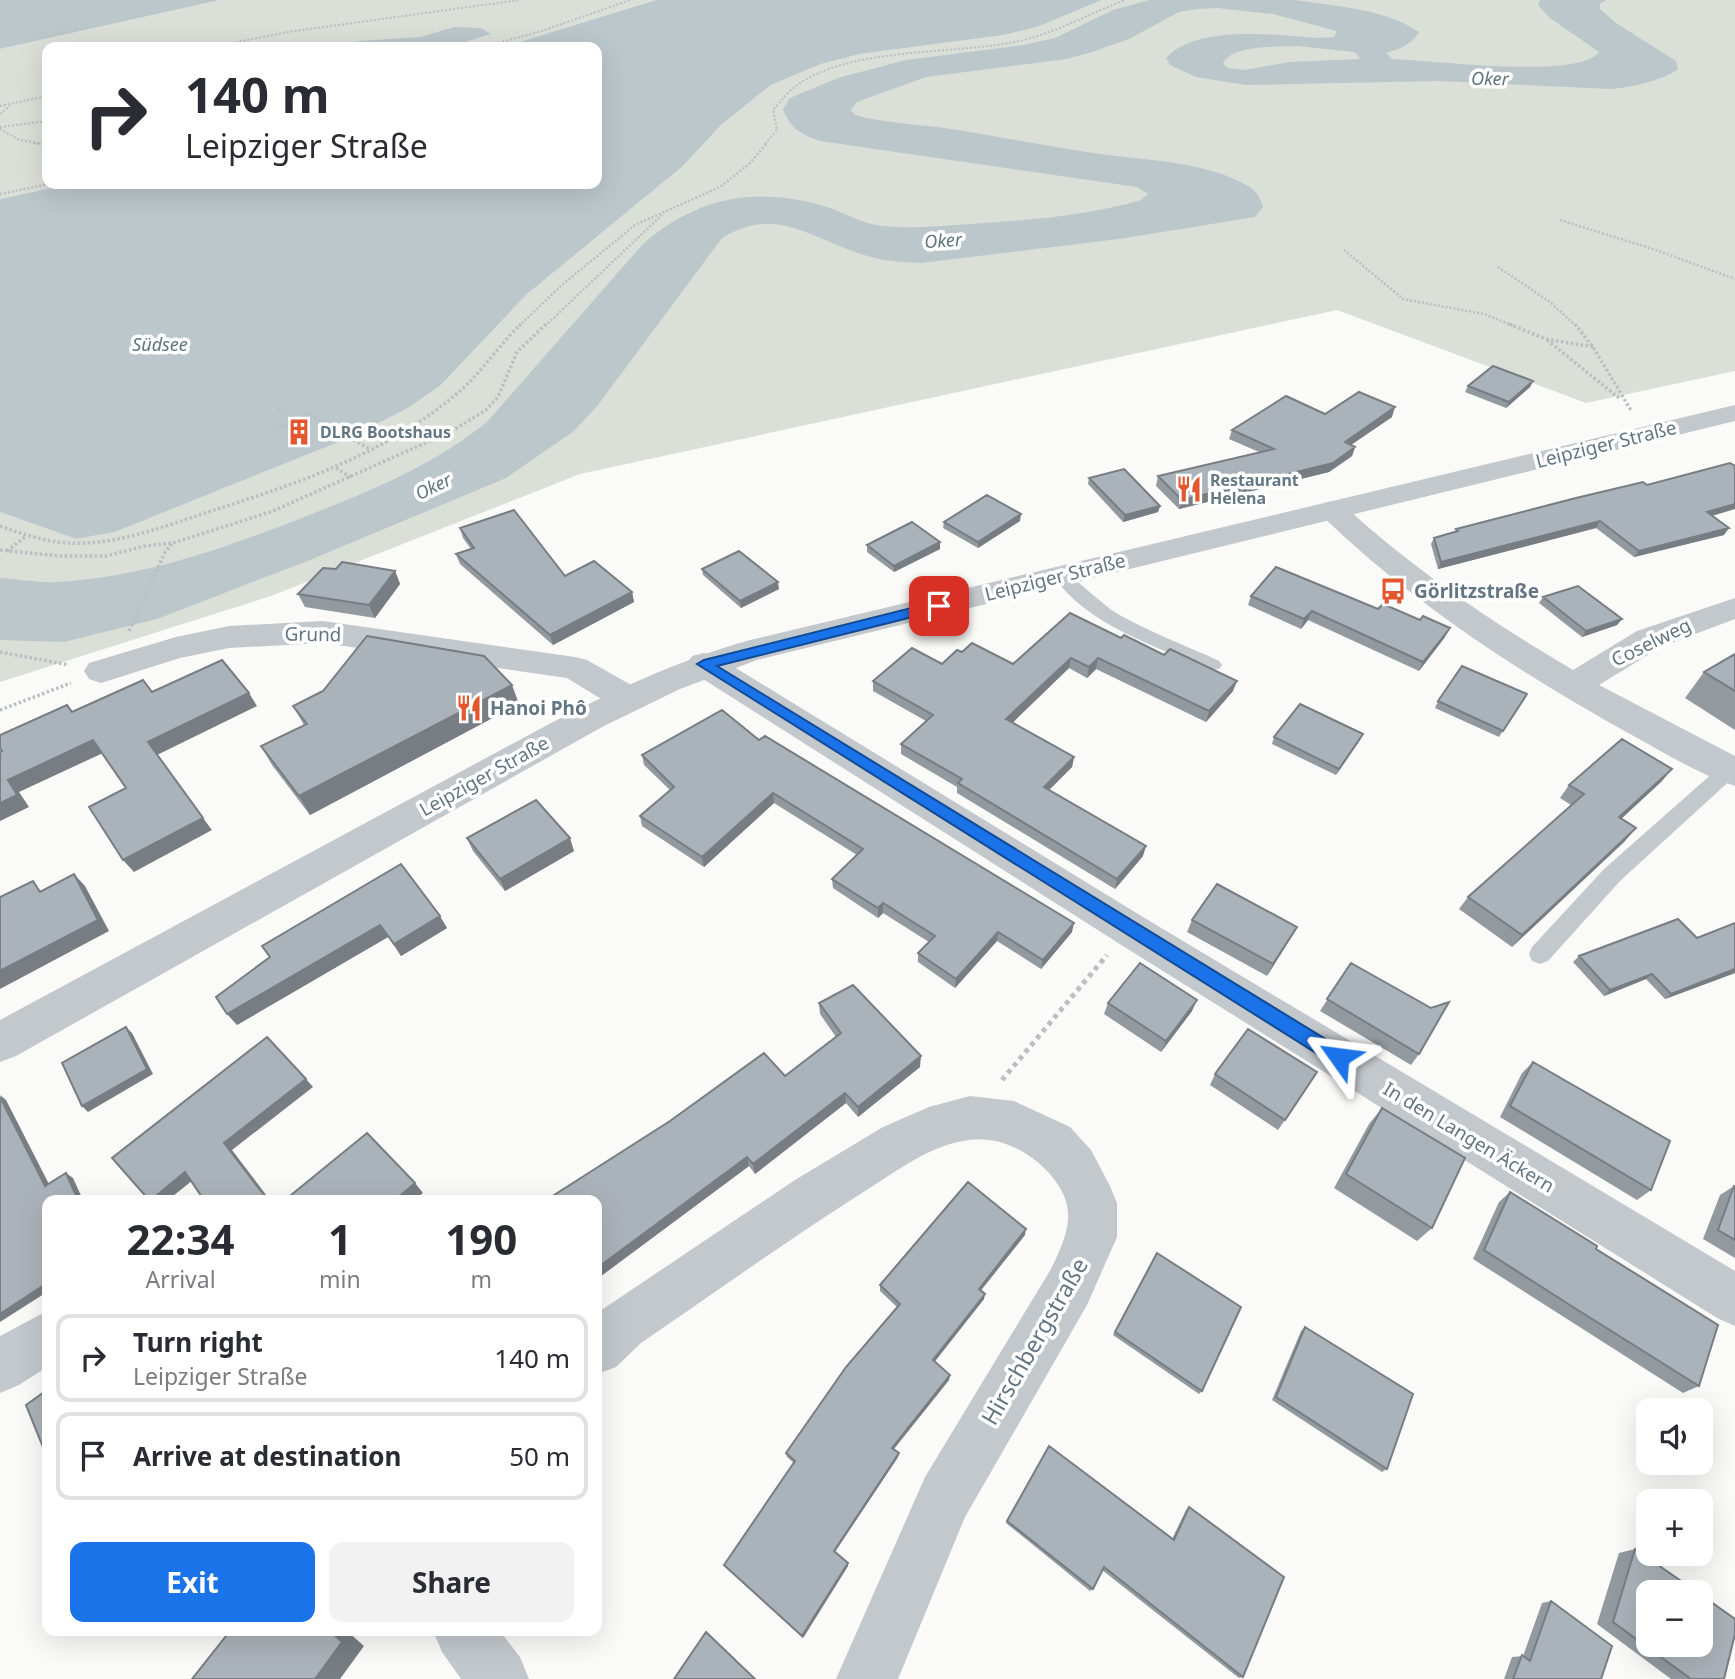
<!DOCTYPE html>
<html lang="en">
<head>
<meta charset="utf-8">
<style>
  :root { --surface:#fff; --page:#f2f2f3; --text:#2b2b33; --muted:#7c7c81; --line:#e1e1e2; --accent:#1a73e8 }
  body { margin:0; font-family:"Noto Sans",sans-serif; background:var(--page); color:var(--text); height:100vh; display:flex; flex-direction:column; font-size:26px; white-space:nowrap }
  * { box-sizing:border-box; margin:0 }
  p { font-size:23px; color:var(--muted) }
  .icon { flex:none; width:38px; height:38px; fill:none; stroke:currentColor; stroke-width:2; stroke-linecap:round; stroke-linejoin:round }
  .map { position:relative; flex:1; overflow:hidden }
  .panel { position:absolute; left:42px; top:1195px; width:560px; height:441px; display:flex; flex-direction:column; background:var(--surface); border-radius:14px; box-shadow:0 7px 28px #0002 }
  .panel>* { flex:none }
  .guide { position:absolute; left:42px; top:42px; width:560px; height:147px; border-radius:14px; box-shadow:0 7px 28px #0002; background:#fff; color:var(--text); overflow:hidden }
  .tools { position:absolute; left:1636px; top:1398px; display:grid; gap:14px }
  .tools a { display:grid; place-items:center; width:77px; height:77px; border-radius:14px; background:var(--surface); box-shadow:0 7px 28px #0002; font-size:35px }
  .pin { position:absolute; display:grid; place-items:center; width:60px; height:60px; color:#fff; margin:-30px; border-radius:14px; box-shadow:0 4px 10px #0006 }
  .me { position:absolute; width:77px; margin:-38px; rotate:301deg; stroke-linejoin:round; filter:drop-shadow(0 0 5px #0008) }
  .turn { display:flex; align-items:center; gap:24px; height:147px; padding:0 28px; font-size:32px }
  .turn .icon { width:91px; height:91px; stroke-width:2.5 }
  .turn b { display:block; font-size:49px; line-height:60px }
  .eta { display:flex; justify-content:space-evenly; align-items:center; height:119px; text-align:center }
  .eta b { font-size:42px; font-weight:700; line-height:49px }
  .action { display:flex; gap:14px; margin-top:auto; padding:14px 28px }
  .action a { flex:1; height:80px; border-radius:14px; background:var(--accent); color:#fff; font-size:28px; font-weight:700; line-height:80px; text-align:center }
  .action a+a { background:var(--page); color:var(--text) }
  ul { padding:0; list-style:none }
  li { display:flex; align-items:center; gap:21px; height:88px; margin:0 14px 10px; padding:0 14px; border:4px solid var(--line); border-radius:14px }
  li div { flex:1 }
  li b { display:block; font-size:26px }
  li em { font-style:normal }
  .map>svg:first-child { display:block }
  .green { fill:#dadfd7 }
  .water { fill:#bbc7cb; fill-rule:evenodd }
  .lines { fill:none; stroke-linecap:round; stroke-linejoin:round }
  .path-far3 { stroke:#bbbfc2; stroke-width:2; stroke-dasharray:2 2; stroke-linecap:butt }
  .path-far2 { stroke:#bbbfc2; stroke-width:2.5; stroke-dasharray:2 2; stroke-linecap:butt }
  .path-far1 { stroke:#bbbfc2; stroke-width:3.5; stroke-dasharray:2.5 2.5; stroke-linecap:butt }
  .path { stroke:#bbbfc2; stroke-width:5; stroke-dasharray:4.5 4.5; stroke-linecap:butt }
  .service { fill:#c3c8cc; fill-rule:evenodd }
  .minor { fill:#c3c8cc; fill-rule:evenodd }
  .tertiary { fill:#c3c8cc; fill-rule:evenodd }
  .wall { fill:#929a9f }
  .shaded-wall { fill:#777d82 }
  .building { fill:#aab3b9; stroke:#777d82; stroke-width:2 }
  .route { fill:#1a73e8; stroke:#114b97; stroke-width:2 }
  .labels { text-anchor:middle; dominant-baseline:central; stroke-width:7; stroke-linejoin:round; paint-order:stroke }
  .far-poi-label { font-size:16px; font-weight:bold; fill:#657683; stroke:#fff; text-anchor:start }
  .far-water-label { font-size:18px; font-style:italic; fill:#60757c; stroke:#fff }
  .street-label { font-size:19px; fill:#657683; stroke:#fff }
  .poi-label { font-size:19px; font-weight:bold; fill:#657683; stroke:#fff; text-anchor:start }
  .near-street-label { font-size:23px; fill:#657683; stroke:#fff }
</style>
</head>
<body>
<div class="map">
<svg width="1735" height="1679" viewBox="0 0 1735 1679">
  <rect width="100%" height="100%" fill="#fafaf8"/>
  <path class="green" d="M220 0H656L503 47H47V184H69L0 199V49Z
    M1102 0H1735V371L1586 403 1337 310 580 474 271 596 0 682V512L76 539 115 532 351 437 408 408 441 385 526 295 683 166 721 125 771 85 821 64 860 54 1004 35 1037 27Z"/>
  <path class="water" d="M0 0H220L0 49Z
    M656 0H1102L1037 27 1004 35 860 54 821 64 771 85 721 125 683 166 526 295 441 385 408 408 351 437 115 532 76 539 0 512V199L69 184H597V47H503Z
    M1149 0H1295C1334 6 1386 9 1419 32 1412 45 1399 49 1386 53L1392 59C1429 60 1580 80 1599 52L1550 18 1538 5 1540 0H1606L1600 4V9L1616 23 1676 61 1678 69C1665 80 1628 88 1611 89L1439 81 1246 85 1196 77 1170 65 1166 58C1196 24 1278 35 1319 38L1334 37 1337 31 1273 14 1217 8 1197 9 1179 12 1129 39 1089 53 1066 59 926 77 857 102 851 110 855 115C884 123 914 124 944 128 999 136 1053 148 1108 155 1154 161 1207 162 1248 186 1257 191 1260 198 1263 207L1255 217 1119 239 921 263C900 262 881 261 861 254 811 238 774 205 722 238L598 405 574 431 506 478 310 560 157 619 64 642 0 640V578C19 579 39 583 58 582 147 576 218 550 299 519 366 493 431 467 487 422L643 244C699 196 757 186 827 207 845 213 863 224 882 226 912 229 942 226 972 224 1029 220 1086 216 1141 200L1148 194 1137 187 820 141C801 134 790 129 783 109L790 98 838 78 906 60 1023 45 1055 38 1113 10ZM1298 46 1355 52 1360 59 1289 62 1244 70 1228 68 1223 64C1230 44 1280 47 1298 46Z
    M454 27 481 28 491 34 449 47H323L360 41 421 37Z"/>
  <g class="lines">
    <path class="path-far3" d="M212 47 288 32 519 0
      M483 47 542 31 630 0
      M0 106 47 96
      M0 114 10 106
      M0 127 47 121
      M0 129 20 140 44 144
      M765 144 777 130 773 110C779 104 784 96 791 90 842 46 951 55 1015 42 1053 34 1089 14 1125 0"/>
    <path class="path-far2" d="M34 143 47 145
      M0 194 49 184
      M1560 220 1656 250 1735 279
      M1344 250 1403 299 1484 314 1514 326
      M1498 267 1550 302 1576 326
      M519 326 562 285 635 225 720 187 749 164 767 143
      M545 326 662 215"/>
    <path class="path-far1" d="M1509 324 1546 339 1594 347
      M1575 324 1593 347 1632 412
      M1547 340 1619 398
      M278 409 294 420
      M274 430 310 414 371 450
      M336 468 352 478
      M0 526C22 534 44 541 67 543 112 546 160 528 202 514 293 485 386 455 460 391 482 372 499 345 521 324
      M0 550 59 556H106L145 546 173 543 273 511 452 431 486 410 498 397 517 352 546 324
      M7 551 25 537
      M129 631 165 552 173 543
      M0 652 69 665
      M0 710 71 683"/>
    <path class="path" d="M1002 1080 1107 955"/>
    <path class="service" d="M1061 571C1070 573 1103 605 1116 613 1149 632 1185 645 1219 661L1222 665 1219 669H1207C1154 645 1087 625 1053 576L1055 572Z
      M1730 762 1735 763V776L1620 881 1548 961 1540 964 1532 961 1529 954 1532 947 1604 869 1723 764Z"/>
    <path class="minor" d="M1332 501 1342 504C1412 568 1491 622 1573 670L1637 631 1735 598V619L1661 647 1599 685 1735 756V786C1698 774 1663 752 1630 734 1520 673 1412 603 1322 516L1317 510 1322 504Z
      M323 621 575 657 587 660 640 690 645 699 640 708 628 711 616 708 567 678 323 643 229 648 180 658 101 683 89 679 84 671 89 663 176 637 229 626Z
      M704 653 716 656 1143 917 1735 1271V1326L1717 1318 1115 941 692 672 687 664 692 656Z
      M970 1096 1014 1101 1070 1127 1091 1150 1110 1186 1117 1203V1237L1087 1305 965 1517 898 1679H836L925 1477 1051 1269C1069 1232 1079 1207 1049 1173 1029 1151 999 1136 969 1140 930 1145 897 1171 865 1191 789 1239 716 1292 641 1343L616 1367 597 1374V1313L795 1180 883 1127 929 1107Z
      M47 1311V1367L19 1385 0 1393V1336Z
      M433 1631H500L520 1657 529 1679H461L442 1652Z"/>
    <path class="tertiary" d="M1735 405V421L757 660 680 689 602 727 16 1056 0 1062V1020L538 730C606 694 675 661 750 640Z"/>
  </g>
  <path class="wall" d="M1533 381 1530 387 1506 408 1465 392 1468 386Z
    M1325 414 1392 417 1351 445 1355 447 1352 456 1329 472 1179 509 1156 486 1158 476 1259 452 1229 439 1232 430Z
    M1089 478 1160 506 1158 512 1123 522 1088 484Z
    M1647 485 1712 516 1724 535 1634 557 1596 528 1438 569 1431 544 1434 538 1455 532 1456 529Z
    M1020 521 978 548 943 528 944 522Z
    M460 528 565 576 632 592 634 602 553 645 460 564 456 554 471 549 463 538Z
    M867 545 940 549 894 572 867 552Z
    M336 569 395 571 400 584 375 618 305 607 298 594Z
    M702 569 779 589 741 608 703 575Z
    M1251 596 1445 637 1419 671 1308 620 1301 629 1248 605Z
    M1543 597 1622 619 1617 625 1582 637 1539 603Z
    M1121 638 1164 655 1233 691 1206 722 1096 669 1087 678 1069 668 1012 723 1074 757 1072 767 1049 790 1143 856 1115 889 957 793V787L901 754V744L926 721 873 691V681L942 664 962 652 1013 664Z
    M1735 654V730L1685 698 1704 672Z
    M1527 694 1499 737 1435 708 1438 701Z
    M519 704 310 815 272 765 261 746 304 725 293 706Z
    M1274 737 1360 740 1336 775 1272 744Z
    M759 740 1072 932 1041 969 997 941 955 988 918 962V953L929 942 883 913 878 918 833 888 832 879 857 855 774 803 704 867 642 826 640 816 670 790 644 765 642 755Z
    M1662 781 1621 819 1625 841 1512 947 1459 909 1468 897 1571 805 1560 798 1569 785Z
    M467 838 574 851 505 891 473 851Z
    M401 864 447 928 401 956 388 937 237 1025Z
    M1192 920 1290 939 1267 976 1187 932Z
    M1735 923V973L1665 999 1646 979 1604 996 1573 962 1579 956 1697 938Z
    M1351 963 1419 1054 1411 1065 1320 1011Z
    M819 1003 920 1067 858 1117 846 1103 755 1174 749 1166 597 1279V1200L785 1076 836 1037 820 1014Z
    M1108 1003 1192 1011 1161 1052 1104 1014Z
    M1533 1062 1651 1190 1637 1200 1500 1117 1522 1073Z
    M1317 1072 1278 1130 1210 1085 1215 1074Z
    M1382 1108 1432 1228 1417 1241 1334 1188 1369 1124Z
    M1734 1186H1735V1258L1703 1239 1720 1195Z
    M1510 1192 1596 1249 1699 1386 1683 1393 1473 1259 1499 1202Z
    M1025 1235 981 1290 984 1299 935 1361 949 1380 894 1449 898 1457 835 1552 848 1563V1566L803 1638 726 1567 794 1463 787 1457 786 1453 897 1307 880 1291V1285Z
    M1157 1253 1202 1391 1199 1394 1113 1335Z
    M1305 1327 1387 1469 1382 1472 1272 1400 1301 1331Z
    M1049 1446 1172 1539 1186 1510 1189 1507 1243 1677 1239 1678 1102 1570 1093 1589 1090 1591 1006 1523Z
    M1635 1549 1724 1679H1671L1597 1624 1619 1553Z
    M1551 1601 1601 1679H1504L1512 1657 1523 1656 1542 1603Z"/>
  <path class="shaded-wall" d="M1533 381 1530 387 1506 408 1509 402Z
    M1395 407 1392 417 1342 451 1345 442Z
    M1355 447 1352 456 1329 472 1179 509 1182 500Z
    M1735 504V509L1702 519 1707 512Z
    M1160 506 1158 512 1123 522 1125 515Z
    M1021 514 1020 521 978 548V542Z
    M1600 521 1596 528 1438 569 1441 562Z
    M1729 528 1724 535 1634 557 1639 551Z
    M940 542V549L894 572V566Z
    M395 571 400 584 375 618 369 605Z
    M778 582 779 589 741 608 740 601Z
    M632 592 634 602 553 645 550 635Z
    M1312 611 1308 620 1301 629 1304 619Z
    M1622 619 1617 625 1582 637 1586 631Z
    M1450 628 1445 637 1419 671 1423 662Z
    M1071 658 1069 668 1005 730 1006 719Z
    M1098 658 1096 669 1087 678 1089 667Z
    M1237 681 1233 691 1206 722 1209 711Z
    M512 685 519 704 310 815 299 796Z
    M249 693 257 706 157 755 148 742Z
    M1363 734 1360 740 1336 775 1339 769Z
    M93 740 103 753 19 792 29 807 0 821V803L8 780Z
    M1074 757 1072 767 1042 797 1044 787Z
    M1672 769 1662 781 1609 830 1619 817Z
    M773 793 774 803 704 867 702 857Z
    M203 818 212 830 134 872 123 860Z
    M1636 828 1625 841 1512 947 1522 935Z
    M570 838 574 851 505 891 500 879Z
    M1146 846 1143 856 1115 889 1117 879Z
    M74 874 85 886 109 931 0 989V971Z
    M883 903V913L878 918V908Z
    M440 916 447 928 401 956 394 944Z
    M1074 923 1072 932 1041 969 1043 960Z
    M380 925 388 937 237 1025 227 1014Z
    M1297 927 1290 939 1267 976 1273 964Z
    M998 932 997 941 955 988 956 979Z
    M1735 969V973L1665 999 1671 994Z
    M1652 974 1646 979 1604 996 1610 990Z
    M1197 1000 1192 1011 1161 1052 1166 1041Z
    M126 1027 132 1033 153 1074 88 1112 82 1106Z
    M921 1056 920 1067 858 1117V1107Z
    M306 1079 313 1087 232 1150 270 1200H257L224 1143Z
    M845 1093 846 1103 755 1174 753 1164Z
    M0 1095 6 1100 52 1190 45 1186Z
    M747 1157 749 1166 597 1279V1268Z
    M185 1172 193 1180 168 1200H151Z
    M66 1173 73 1178 83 1200H78Z
    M415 1183 423 1193 414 1200H395Z
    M1026 1229 1025 1235 978 1294 979 1289Z
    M47 1283V1292L0 1322V1314Z
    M985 1294 984 1299 932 1365 933 1360Z
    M950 1375 949 1380 892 1451V1448Z
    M899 1453 898 1457 834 1553V1551Z
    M848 1563V1566L803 1638 802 1636Z
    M330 1631H347L364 1646 340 1679H315Z"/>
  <path class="building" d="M1493 366 1533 381 1509 402 1468 386Z
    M1359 392 1395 407 1345 442 1355 447 1333 463 1182 500 1158 476 1274 449 1232 430 1286 396 1325 414Z
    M1730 463 1735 466V504L1707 512 1729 528 1639 551 1600 521 1441 562 1434 538 1458 531 1456 529 1576 498 1643 482 1647 485Z
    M1124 469 1160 506 1125 515 1089 478Z
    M987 495 1021 514 978 542 944 522Z
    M514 510 565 576 594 561 632 592 550 635 456 554 474 548 460 528Z
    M912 522 940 542 894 566 867 545Z
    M739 551 778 582 740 601 702 569Z
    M342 562 395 571 369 605 298 594 323 568 336 569Z
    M1276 567 1378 609 1383 604 1420 620 1423 616 1450 628 1423 662 1312 611 1304 619 1251 596Z
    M1578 586 1622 619 1586 631 1543 597Z
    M1070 613 1121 638 1124 635 1164 655 1170 649 1237 681 1209 711 1098 658 1089 667 1071 658 1006 719 1074 757 1044 787 1146 846 1117 879 958 783 962 779 901 744 933 715 873 681 912 648 942 664 957 650 962 652 972 643 1013 664Z
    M367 636 484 656 512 685 299 796 261 746 307 724 293 706 323 691Z
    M1735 654V691L1704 672Z
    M222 660 249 693 148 742 203 818 123 860 89 807 126 788 93 740 8 780 17 795 0 803V752L2 751 0 748V735L67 705 72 712 143 680 152 692Z
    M1462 666 1527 694 1503 731 1438 701Z
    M1300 704 1363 734 1339 769 1274 737Z
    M722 710 759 740 765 736 1074 923 1043 960 998 932 956 979 918 953 935 936 883 903 878 908 832 879 863 849 773 793 702 857 640 816 674 787 642 755Z
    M1622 739 1672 769 1619 817 1636 828 1522 935 1468 897 1584 794 1569 785Z
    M536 800 570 838 500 879 467 838Z
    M401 864 440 916 394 944 380 925 227 1014 216 997 270 957 262 946Z
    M74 874 98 920 0 971V897L33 881 40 892Z
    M1217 884 1297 927 1273 964 1192 920Z
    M1678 919 1697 938 1735 923V969L1671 994 1652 974 1610 990 1579 956Z
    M1140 963 1197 1000 1166 1041 1108 1003Z
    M1351 963 1431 1008 1449 1002 1419 1054 1327 999Z
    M853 985 921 1056 858 1107 845 1093 753 1164 747 1157 597 1268V1200H553L551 1197 670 1121 764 1053 785 1076 841 1033 819 1003Z
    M126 1027 147 1069 82 1106 62 1063Z
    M1248 1029 1317 1072 1285 1120 1215 1074Z
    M267 1037 306 1079 224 1143 264 1195 257 1200H204L185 1172 151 1200H149L112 1158Z
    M1533 1062 1670 1141 1651 1190 1510 1106Z
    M0 1097 45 1186 66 1173 78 1200H47V1283L0 1314Z
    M1382 1108 1465 1158 1432 1228 1346 1174Z
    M367 1133 415 1183 395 1200H285Z
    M968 1182 1026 1229 979 1289 985 1294 933 1360 950 1375 892 1448 899 1453 834 1551 848 1563 802 1636 724 1565 795 1461 786 1453 846 1367 900 1304 880 1285Z
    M1734 1186H1735V1240L1718 1230Z
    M1510 1192 1597 1246 1596 1249 1718 1325 1699 1386 1573 1307 1484 1250Z
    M1157 1253 1241 1307 1202 1391 1115 1332Z
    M1305 1327 1413 1394 1387 1469 1276 1397Z
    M47 1390V1457L26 1405Z
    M1049 1446 1174 1540 1189 1507 1284 1577 1243 1677 1104 1567 1093 1589 1007 1521Z
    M1635 1549 1697 1592H1648V1645H1701V1595L1735 1619V1634L1724 1679H1691L1613 1622Z
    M1551 1601 1612 1646 1601 1679H1513L1522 1655 1530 1661Z
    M230 1631H330L342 1642 315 1679H192Z
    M706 1632 755 1679H674Z"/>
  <path class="route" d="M939 601 946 606 944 609 717 666 1345 1051 1348 1057 1345 1063 1339 1066 1332 1063 697 664 704 660Z"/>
  <defs>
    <g id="building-bare" transform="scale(2.1)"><path d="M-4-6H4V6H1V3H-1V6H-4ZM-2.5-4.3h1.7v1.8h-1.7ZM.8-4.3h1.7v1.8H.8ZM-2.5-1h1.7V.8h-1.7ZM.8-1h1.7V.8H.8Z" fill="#e4572e" stroke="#fff" stroke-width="2.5" paint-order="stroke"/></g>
    <g id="restaurant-bare" transform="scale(2.1)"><path d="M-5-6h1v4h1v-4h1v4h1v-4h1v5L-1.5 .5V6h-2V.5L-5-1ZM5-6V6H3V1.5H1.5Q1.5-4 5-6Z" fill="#e4572e" stroke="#fff" stroke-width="2.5" paint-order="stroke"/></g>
    <g id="bus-bare" transform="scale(2.1)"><path d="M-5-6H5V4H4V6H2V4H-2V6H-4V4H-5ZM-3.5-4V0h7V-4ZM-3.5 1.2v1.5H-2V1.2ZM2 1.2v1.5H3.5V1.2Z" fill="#e4572e" stroke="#fff" stroke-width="2.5" paint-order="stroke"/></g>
  </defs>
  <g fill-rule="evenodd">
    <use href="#building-bare" x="299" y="432"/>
    <use href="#restaurant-bare" x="1189" y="489"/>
    <use href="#bus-bare" x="1393" y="591"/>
    <use href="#restaurant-bare" x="469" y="708"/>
  </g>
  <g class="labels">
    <g class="far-poi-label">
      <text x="320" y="432">DLRG Bootshaus</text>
      <text x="1210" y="480">Restaurant<tspan x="1210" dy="18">Helena</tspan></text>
    </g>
    <g class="far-water-label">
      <text transform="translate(1490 78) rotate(1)">Oker</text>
      <text transform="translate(943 240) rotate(-4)">Oker</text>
      <text x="160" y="344">Südsee</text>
      <text transform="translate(433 486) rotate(-26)">Oker</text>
    </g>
    <g class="street-label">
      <text transform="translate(1606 444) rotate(-14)">Leipziger Straße</text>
      <text transform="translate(1055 577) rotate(-14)">Leipziger Straße</text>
      <text transform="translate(313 634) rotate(1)">Grund</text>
      <text transform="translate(1651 642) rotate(-26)">Coselweg</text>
      <text transform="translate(484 776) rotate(-29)">Leipziger Straße</text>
      <text transform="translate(1469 1137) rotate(31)">In den Langen Äckern</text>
    </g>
    <g class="poi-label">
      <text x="1414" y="591">Görlitzstraße</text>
      <text x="490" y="708">Hanoi Phô</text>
    </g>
    <g class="near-street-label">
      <text transform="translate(1034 1341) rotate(-60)">Hirschbergstraße</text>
    </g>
  </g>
</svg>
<div class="tools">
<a><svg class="icon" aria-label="sound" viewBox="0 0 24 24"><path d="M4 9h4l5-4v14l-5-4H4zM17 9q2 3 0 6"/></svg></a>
<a>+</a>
<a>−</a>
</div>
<div class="pin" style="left:939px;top:606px;background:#d93025"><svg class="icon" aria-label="arrive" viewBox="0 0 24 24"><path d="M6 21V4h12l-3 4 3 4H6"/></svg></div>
<svg class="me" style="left:1339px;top:1057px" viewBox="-20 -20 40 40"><path d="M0-17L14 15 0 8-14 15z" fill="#1a73e8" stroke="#fff" stroke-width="4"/></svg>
<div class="guide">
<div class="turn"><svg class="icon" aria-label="right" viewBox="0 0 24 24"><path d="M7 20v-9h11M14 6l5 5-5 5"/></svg><div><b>140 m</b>Leipziger Straße</div></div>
</div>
<section class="panel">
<div class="eta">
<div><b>22:34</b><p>Arrival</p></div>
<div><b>1</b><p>min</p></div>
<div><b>190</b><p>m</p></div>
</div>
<ul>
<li><svg class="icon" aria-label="right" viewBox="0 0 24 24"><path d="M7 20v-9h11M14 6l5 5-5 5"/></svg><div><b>Turn right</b><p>Leipziger Straße</p></div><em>140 m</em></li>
<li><svg class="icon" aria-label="arrive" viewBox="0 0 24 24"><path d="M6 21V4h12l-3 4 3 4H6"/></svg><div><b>Arrive at destination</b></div><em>50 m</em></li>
</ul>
<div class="action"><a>Exit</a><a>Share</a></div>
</section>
</div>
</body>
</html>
